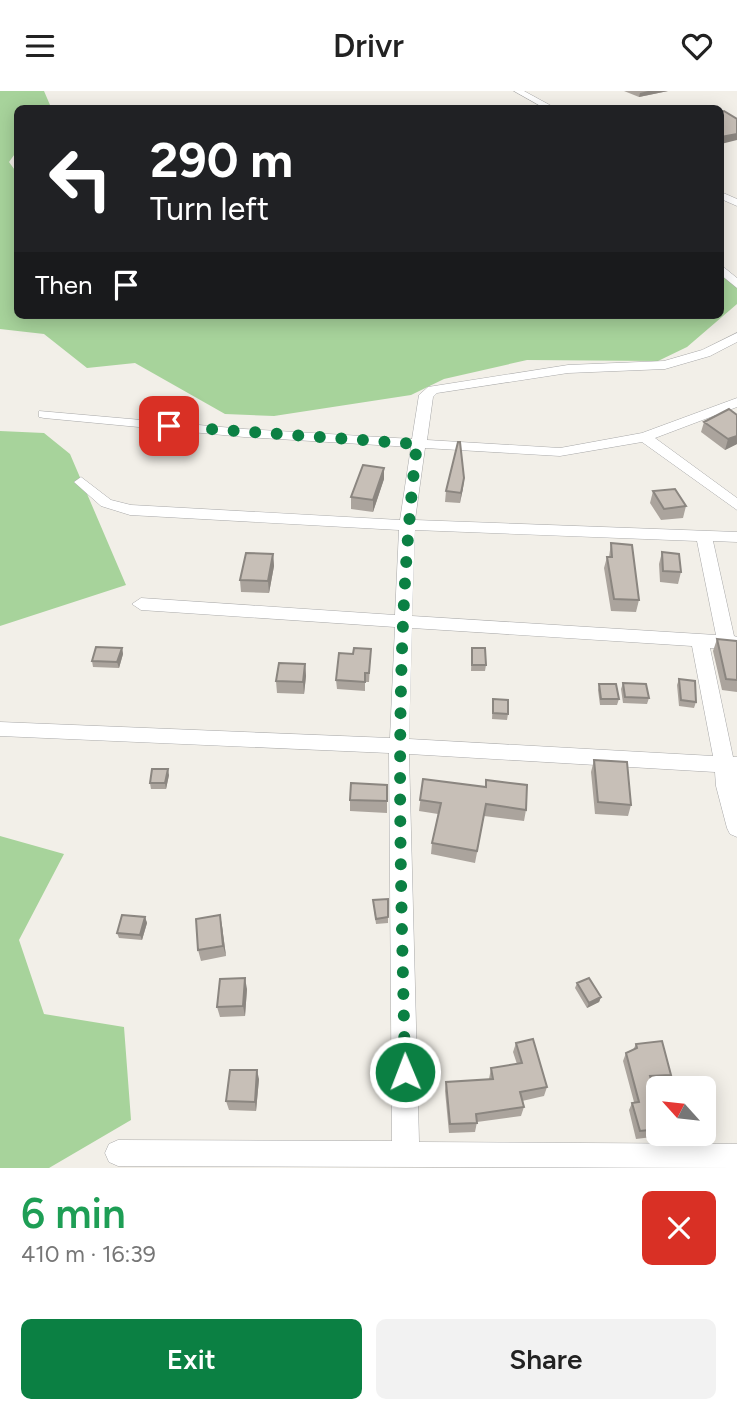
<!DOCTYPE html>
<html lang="en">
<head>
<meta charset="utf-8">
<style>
  :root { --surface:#fff; --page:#f2f2f2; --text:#222; --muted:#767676; --accent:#0b8043 }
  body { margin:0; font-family:Figtree,sans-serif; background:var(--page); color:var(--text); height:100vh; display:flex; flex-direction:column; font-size:26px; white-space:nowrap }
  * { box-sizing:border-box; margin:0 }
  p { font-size:23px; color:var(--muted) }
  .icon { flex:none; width:38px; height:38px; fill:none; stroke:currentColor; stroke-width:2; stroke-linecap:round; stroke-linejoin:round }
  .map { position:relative; height:1077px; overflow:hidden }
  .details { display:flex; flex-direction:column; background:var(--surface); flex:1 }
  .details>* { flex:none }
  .banner { position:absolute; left:14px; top:14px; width:710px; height:214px; border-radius:10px; box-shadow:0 4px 18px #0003; background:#202124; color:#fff; overflow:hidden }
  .needle { width:46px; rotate:297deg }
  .tools { position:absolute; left:646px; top:985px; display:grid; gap:14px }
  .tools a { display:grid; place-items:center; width:70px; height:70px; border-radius:10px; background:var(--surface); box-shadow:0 4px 18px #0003; font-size:35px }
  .pin { position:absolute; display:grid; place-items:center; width:60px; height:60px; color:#fff; margin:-30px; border-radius:14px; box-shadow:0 4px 10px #0006 }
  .me { position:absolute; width:77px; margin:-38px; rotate:359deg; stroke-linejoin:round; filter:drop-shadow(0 0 5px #0008) }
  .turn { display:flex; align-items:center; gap:24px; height:147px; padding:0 21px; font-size:32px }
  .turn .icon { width:91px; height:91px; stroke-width:2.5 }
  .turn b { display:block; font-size:49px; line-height:60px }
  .then { display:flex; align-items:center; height:66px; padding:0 21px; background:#0003; gap:14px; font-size:26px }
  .round { display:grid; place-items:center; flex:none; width:74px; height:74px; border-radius:10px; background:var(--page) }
  .overview { display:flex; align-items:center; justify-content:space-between; height:119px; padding:0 21px }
  h1 { font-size:42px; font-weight:600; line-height:52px; color:#1e9e55 }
  .cta { display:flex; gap:14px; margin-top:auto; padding:14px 21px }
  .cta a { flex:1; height:80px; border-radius:10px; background:var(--accent); color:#fff; font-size:28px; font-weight:600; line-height:80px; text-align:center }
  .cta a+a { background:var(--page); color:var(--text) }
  header { display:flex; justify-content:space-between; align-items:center; height:91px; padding:0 21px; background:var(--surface); font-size:32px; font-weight:600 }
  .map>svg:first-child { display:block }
  .forest { fill:#a7d39b }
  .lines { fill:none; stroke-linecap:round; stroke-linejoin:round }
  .street-casing { stroke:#a8a8a8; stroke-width:1 }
  .street { fill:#fff; fill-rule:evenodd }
  .wall { fill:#aba49d }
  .shaded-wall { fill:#8b8680 }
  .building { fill:#c7bfb7; stroke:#8b8680; stroke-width:2 }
  .route { stroke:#0b8043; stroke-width:12; stroke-dasharray:0 21.6 }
</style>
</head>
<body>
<header><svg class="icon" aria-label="menu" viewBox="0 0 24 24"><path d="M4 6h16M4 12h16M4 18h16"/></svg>Drivr<svg class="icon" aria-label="heart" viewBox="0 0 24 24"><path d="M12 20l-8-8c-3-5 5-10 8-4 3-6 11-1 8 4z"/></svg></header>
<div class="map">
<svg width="737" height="1077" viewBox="0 0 737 1077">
  <rect width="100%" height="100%" fill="#f2efe8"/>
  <path class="forest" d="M0 0H44L50 14 63 17 18 18 17 60 9 71 17 82 18 224H721V183L737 196V213L687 256 658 270 527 269 444 288 411 304 274 325 225 323 135 272 87 277 44 243 0 238Z
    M0 340 44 342 70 363 126 494 0 535Z
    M0 745 64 763 19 849 44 923 124 936 131 1029 49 1077H0Z"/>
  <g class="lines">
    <g class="street-casing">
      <path id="street" d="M514 0H524L557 18H546Z
        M721 101 737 108V115L721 108Z
        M721 174 737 187V197L721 184Z
        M737 242V251L710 265 665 278 568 282 437 302 433 306 427 349 560 357 642 342 737 307V316L655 347 737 407V419L642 351 560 365 425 357 415 429 737 441V451L713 450 734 545 737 546V558L710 557 733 666H737V746L730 743 727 737 716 695 715 681 409 663 419 1051 737 1053V1077L118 1075 109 1071 105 1062 109 1053 118 1049 392 1050 389 662 0 645V631L390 647 395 536 141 519 132 513 141 507 395 524 399 439 130 424 101 415 74 391 81 386 111 409 131 414 400 429 411 356 244 346 44 327 39 326V320L244 338 412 348 419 304 428 296 568 274 664 270 702 259ZM415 439 697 450 716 544 412 525ZM412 537 692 555 713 665 409 648Z"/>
    </g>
    <use href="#street" class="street"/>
  </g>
  <path class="wall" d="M624 0H668L639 6Z
    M737 324V353L725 359 701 341 704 331Z
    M384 377V388L373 421 351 418V406Z
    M464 387 463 397 460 412 445 411 446 400Z
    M653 400 686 415 683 427 661 429 650 412Z
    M611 452 639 509 636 521 611 520 604 477 607 466H609Z
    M662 461 681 481 678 493 660 491 659 473Z
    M273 463 274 475 269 502 241 501 240 489Z
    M717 548 737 550V601L722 599 713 560Z
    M122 557 123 563 119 577 93 576 92 570Z
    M472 557 486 574 485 580H471Z
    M371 558 369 591H365V600L337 598 336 589 353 563Z
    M305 573 306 585 304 603 277 602 276 590Z
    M679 588 696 611 694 617 679 615 677 594Z
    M623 592 649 607 647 613 623 612 621 598Z
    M599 593 619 608 617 614H600L598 599Z
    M493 608 508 623 507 629 492 628Z
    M594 669 631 714 628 725 595 723 591 681Z
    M169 684 166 698H151L150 692Z
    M423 688 526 719 524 730 484 725 475 772 431 763 432 752 438 723 419 720Z
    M387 694V722L350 720V709Z
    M388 808V832L376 833 373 809Z
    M145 826 147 832 142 849 119 847 117 842Z
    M222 835 226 865 201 870 198 859Z
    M577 892 601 906 599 911 587 917 575 897Z
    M247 898 245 925 220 926 217 916Z
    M516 952 547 996 544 1005 522 1010 524 1016 521 1025 477 1031 475 1041 449 1042 445 1000 446 991 489 988 491 977 517 973 513 961Z
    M636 953 671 984 667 991 652 993 658 1016V1043H661L660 1045 636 1048 629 1019 632 1012 634 1011 623 970 626 962 633 959Z
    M259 988 256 1020 229 1019 226 1010Z"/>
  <path class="shaded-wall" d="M648 0H668L639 6 640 2Z
    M737 43V49L721 53V46Z
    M737 345V353L725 359 728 348Z
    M384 377V388L373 421V409Z
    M464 387 463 397 460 412 461 402Z
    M273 463 274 475 269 502 268 490Z
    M122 557 123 563 119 577 117 571Z
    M305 573 306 585 304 603 303 591Z
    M168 678 169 684 166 698 165 692Z
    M220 824 222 835 226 865 223 855Z
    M145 826 147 832 142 849 140 844Z
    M245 887 247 898 245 925 243 915Z
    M601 906 599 911 587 917 589 912Z
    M257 979 259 988 256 1020 255 1011Z"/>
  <path class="building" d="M724 20 737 28V43L721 46V21Z
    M729 318 737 324V345L728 348 704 331Z
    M458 351H460L464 387 461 402 446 400Z
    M363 374 384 377 373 409 351 406Z
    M675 398 686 415 664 418 653 400Z
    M611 452 632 454 639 509 614 508 607 466H612Z
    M662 461 679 463 681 481 663 480Z
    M246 462 273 463 268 490 240 489Z
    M717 548 737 550V589L726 588Z
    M96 556 122 557 117 571 92 570Z
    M354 557 371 558 369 582H365V591L336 589 339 562 353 563Z
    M472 557H485L486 574H472Z
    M279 572 305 573 303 591 276 590Z
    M679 588 695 590 696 611 681 609Z
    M623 592 646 593 649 607 625 606Z
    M599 593H616L619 608H601Z
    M493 608 508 609V623L493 622Z
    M594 669 627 671 631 714 598 711Z
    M152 678H168L165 692H150Z
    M423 688 486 696V689L527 694 526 719 486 713 477 760 432 752 441 712 420 709Z
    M351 692 387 694V710L350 709Z
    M388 808V826L376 828 373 809Z
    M122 824 145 826 140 844 117 842Z
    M220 824 223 855 198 859 196 828Z
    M245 887 243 915 217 916 220 888Z
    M589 887 601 906 589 912 577 892Z
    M533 948 547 996 520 1001 524 1016 476 1023 477 1032 450 1033 446 991 493 988 491 977 522 972 516 952Z
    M662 950 671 984 650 985 658 1016V1038L640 1040 632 1012 639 1011 626 962 637 957 636 953Z
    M230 979H257L255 1011 226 1010Z"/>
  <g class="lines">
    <path class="route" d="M169 335 417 353C392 562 401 772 405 981"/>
  </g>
</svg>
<div class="tools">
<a><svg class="needle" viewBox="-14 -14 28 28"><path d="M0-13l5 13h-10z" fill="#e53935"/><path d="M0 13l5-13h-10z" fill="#767676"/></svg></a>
</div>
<div class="pin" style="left:169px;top:335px;background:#d93025"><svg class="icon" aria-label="arrive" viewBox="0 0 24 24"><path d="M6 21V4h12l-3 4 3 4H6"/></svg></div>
<svg class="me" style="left:405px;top:981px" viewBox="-20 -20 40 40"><circle r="17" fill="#0b8043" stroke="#fff" stroke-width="3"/><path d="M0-11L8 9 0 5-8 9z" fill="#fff"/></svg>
<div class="banner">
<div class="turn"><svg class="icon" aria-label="left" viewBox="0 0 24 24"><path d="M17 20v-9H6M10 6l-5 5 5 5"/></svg><div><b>290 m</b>Turn left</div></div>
<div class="then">Then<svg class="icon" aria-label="arrive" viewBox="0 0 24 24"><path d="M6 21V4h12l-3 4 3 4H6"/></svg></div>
</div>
</div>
<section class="details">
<div class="overview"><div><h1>6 min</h1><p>410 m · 16:39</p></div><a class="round" style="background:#d93025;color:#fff"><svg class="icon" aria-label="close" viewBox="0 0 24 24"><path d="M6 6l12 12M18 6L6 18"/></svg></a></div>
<div class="cta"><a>Exit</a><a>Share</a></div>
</section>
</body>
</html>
